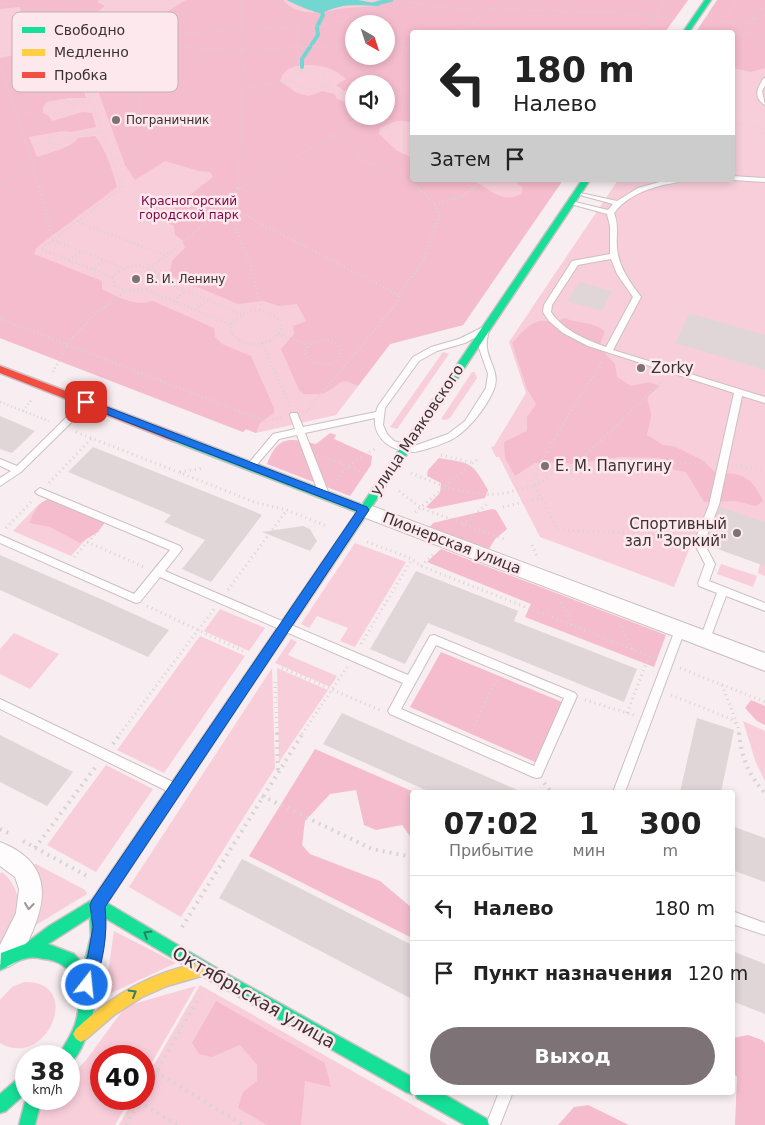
<!DOCTYPE html>
<html lang="ru">
<head>
<meta charset="utf-8">
<style>
  :root { --surface:#fff; --page:#f2f2f2; --text:#222; --muted:#767676; --line:#e0e0e0; --accent:#7d7376 }
  body { margin:0; font-family:"DejaVu Sans",sans-serif; background:var(--page); color:var(--text); height:100vh; display:flex; flex-direction:column; font-size:19px; white-space:nowrap }
  * { box-sizing:border-box; margin:0 }
  p { font-size:16px; color:var(--muted) }
  .icon { flex:none; width:28px; height:28px; fill:none; stroke:currentColor; stroke-width:2; stroke-linecap:round; stroke-linejoin:round }
  .map { position:relative; flex:1; overflow:hidden }
  .sheet { position:absolute; left:410px; top:790px; width:325px; height:305px; display:flex; flex-direction:column; background:var(--surface); border-radius:5px; box-shadow:0 2px 8px #0003 }
  .sheet>* { flex:none }
  .guide { position:absolute; left:410px; top:30px; width:325px; height:152px; border-radius:5px; box-shadow:0 2px 8px #0003; background:#fff; color:var(--text); overflow:hidden }
  .needle { width:32px; rotate:141deg }
  .fabs { position:absolute; left:345px; top:15px; display:grid; gap:10px }
  .fabs a { display:grid; place-items:center; width:50px; height:50px; border-radius:50%; background:var(--surface); box-shadow:0 2px 8px #0003; font-size:25px }
  .speed { position:absolute; left:15px; top:1045px; display:flex; gap:10px; font-size:25px; font-weight:700; text-align:center }
  .speed>* { display:grid; place-content:center; width:65px; height:65px; border-radius:50%; background:var(--surface); box-shadow:0 2px 8px #0003; line-height:1 }
  .speed small { font-size:12px; font-weight:400 }
  .speed .limit { border:8px solid #d22; background:#fff; color:#111 }
  .pin { position:absolute; display:grid; place-items:center; width:42px; height:42px; color:#fff; margin:-21px; border-radius:10px; box-shadow:0 2px 8px #0006 }
  .me { position:absolute; width:55px; margin:-28px; rotate:16deg; stroke-linejoin:round; filter:drop-shadow(0 0 4px #0008) }
  .turn { display:flex; align-items:center; gap:18px; height:105px; padding:0 20px; font-size:22px }
  .turn .icon { width:65px; height:65px; stroke-width:2.5 }
  .turn b { display:block; font-size:35px; line-height:42px }
  .then { display:flex; align-items:center; height:48px; padding:0 20px; background:#0003; gap:10px; font-size:19px }
  .eta { display:flex; justify-content:space-evenly; align-items:center; height:85px; text-align:center }
  .eta b { font-size:30px; font-weight:800; line-height:35px }
  .action { display:flex; gap:10px; margin-top:auto; padding:10px 20px }
  .action a { flex:1; height:58px; border-radius:30px; background:var(--accent); color:#fff; font-size:20px; font-weight:800; line-height:58px; text-align:center }
  ul { padding:0; list-style:none }
  li { display:flex; align-items:center; gap:15px; height:65px; padding:0 20px; border-top:1px solid var(--line) }
  li div { flex:1 }
  li b { display:block; font-size:19px }
  li em { font-style:normal }
  .map>svg:first-child { display:block }
  .green { fill:#f9cedb; fill-rule:evenodd }
  .forest { fill:#f5bccd; fill-rule:evenodd }
  .water { fill:#74d6d1 }
  .lines { fill:none; stroke-linecap:round; stroke-linejoin:round }
  .stream { stroke:#74d6d1; stroke-width:4 }
  .building { fill:#e0d6d8 }
  .lane-casing { stroke:#cac0c3; stroke-width:2 }
  .street-casing { stroke:#cac0c3; stroke-width:2 }
  .fast-casing { stroke:#cac0c3; stroke-width:3 }
  .slow-casing { stroke:#cac0c3; stroke-width:3 }
  .jam-casing { stroke:#cac0c3; stroke-width:3 }
  .path-far3 { stroke:#d8d4d5; stroke-width:2; stroke-dasharray:0.5 2.5; stroke-linecap:butt }
  .path-far2 { stroke:#d8d4d5; stroke-width:2.5; stroke-dasharray:1 3; stroke-linecap:butt }
  .path-far1 { stroke:#d8d4d5; stroke-width:3; stroke-dasharray:1 4; stroke-linecap:butt }
  .path { stroke:#d8d4d5; stroke-width:4; stroke-dasharray:2 5; stroke-linecap:butt }
  .lane { fill:#fefcfd; fill-rule:evenodd }
  .street { fill:#fefcfd; fill-rule:evenodd }
  .fast { fill:#16e098; fill-rule:evenodd }
  .slow { fill:#ffcf43; fill-rule:evenodd }
  .jam { fill:#f24e42; fill-rule:evenodd }
  .oneway { stroke:#9c9698 }
  .oneway2 { stroke:#2a8061 }
  .route { fill:#1a73e8; stroke:#114b97 }
  .poi-dot { fill:#7d7376; stroke:#fde8ed; stroke-width:2 }
  .labels { text-anchor:middle; dominant-baseline:central; stroke-width:5; stroke-linejoin:round; paint-order:stroke }
  .far-poi-label { font-size:12px; fill:#3b3134; stroke:#fde8ed; text-anchor:start }
  .far-park-label { font-size:12px; fill:#7a053f; stroke:#fde8ed }
  .poi-label { font-size:15px; fill:#3b3134; stroke:#fde8ed; text-anchor:start }
  .street-label { font-size:15px; fill:#3b3134; stroke:#fde8ed }
  .near-street-label { font-size:18px; fill:#3b3134; stroke:#fde8ed }
  .key { fill:#fde8ed; stroke:#c3b1b6; stroke-width:1 }
  .key-label { font-size:14px; fill:#3b3134 }
</style>
</head>
<body>
<div class="map">
<svg width="765" height="1125" viewBox="0 0 765 1125">
  <rect width="100%" height="100%" fill="#f8edf0"/>
  <path class="green" d="M0 0H688L665 32H412V180H563L463 325 390 344 336 415 256 433 246 429 243 432 0 338ZM354 24H386V56H354ZM354 84H386V116H354Z
    M765 27V576L758 573 760 564 693 540 674 587 540 537 499 457H496L491 447 494 446 526 393 509 342 618 180H732V32Z
    M443 352 449 354 397 429 390 427Z
    M472 372H475L477 378 450 418 446 420 441 419Z
    M39 504 96 528 71 556 13 531Z
    M355 543 406 562 355 647 340 641 348 628 317 616 309 628 301 624Z
    M721 564 757 576 753 587 717 574Z
    M220 609 265 628 249 651 204 631Z
    M14 633 59 654 30 689 0 674V649Z
    M200 636 245 656 164 773 117 750Z
    M291 639 297 642 288 655 337 676 330 687 275 663Z
    M272 668 275 768 181 917 129 887Z
    M277 668 328 690 279 762Z
    M743 721 765 731V781L756 763Z
    M106 765 153 789 96 872 47 845Z
    M33 864H36L85 890 87 894 36 925C42 898 43 891 33 864Z
    M2 872C26 891 22 925 0 943V874Z
    M114 931 176 963 107 995V980Z
    M24 982C85 980 47 1071 0 1043V1000L12 987Z
    M200 985 448 1125H119L134 1099H144V1082Z
    M196 986 144 1076V1056H101V1099H130L115 1125H36L40 1110 50 1099H69V1079L86 1060 126 1006Z"/>
  <path class="forest" d="M0 0H100L97 2 105 6 88 20 57 27 60 36 48 40 26 37 20 7 0 9Z
    M186 0H283C298 17 319 13 339 9 352 7 365 7 379 6L380 1 377 0H688L665 32H412V123C399 118 392 122 380 128L379 134 396 150 412 158V180C430 180 450 178 467 180 489 183 497 206 521 194L523 188 513 180H563L463 325 390 344 358 386C338 376 341 385 325 393 320 395 310 394 304 394L299 390 281 349 294 334 293 326 306 321 297 304 279 306 263 301 238 304 169 275 172 261 185 248 182 240 175 235 174 226 159 219 213 177 210 172 199 171 165 161 135 180 125 165 94 80 145 75 139 60 120 59 111 61 103 53 86 45 89 33C100 27 116 20 129 20 136 21 141 23 148 21 161 17 174 7 186 0ZM354 24H386V56H354ZM311 65C327 66 334 69 346 79L336 85 344 91 354 89V84H386V98L392 100 386 105V116H354V106L337 99 335 94 322 91 309 96 297 93 280 81C285 66 297 65 311 65Z
    M717 0H765V68L751 72 733 68 732 32H696Z
    M63 48 89 52 94 55 80 75 86 98H68L46 102 43 108V113L49 116 52 121 82 112 92 113 96 127 71 132 63 131 29 137 37 157C49 153 71 148 78 138L95 136C106 150 112 169 117 187L37 247 34 254 102 281V289C119 297 134 307 153 301L214 328 215 337 222 344 251 356 274 408V413L260 423 256 433 246 429 243 432 0 338V58L39 50 57 52Z
    M564 318C578 323 593 322 605 331L599 347 615 364 617 377 631 386 649 382 660 386C642 401 648 395 651 414 651 420 648 429 647 435L663 445 674 446 702 460 716 473C743 473 751 476 763 501L756 506 735 501 704 502 686 472 675 470 660 458 620 457 571 464 564 462 535 463 515 476 505 458 504 442 527 431V417L536 404 527 389 512 343C520 335 528 323 540 321 549 320 555 323 564 318Z
    M330 433 336 435 334 439 372 456 371 465 350 496 267 464C278 435 289 438 316 444Z
    M439 458C471 464 471 460 488 490L485 498 431 509 426 507 440 493 441 483 427 476 428 470Z
    M59 496 109 517 98 532 80 543 50 527 29 523C37 505 40 500 59 496Z
    M492 509 496 510 507 529 495 539 489 549 430 527 433 523Z
    M441 549 666 635 654 667 525 617 531 604 427 562Z
    M441 652 562 702 535 762 410 707Z
    M751 700 765 706V725L757 721 745 708Z
    M315 749 414 792H412V839L402 825 376 830 364 825 356 790 330 794 305 821 302 845 310 854 380 881 412 908V938L249 856Z
    M216 1001 325 1063 331 1087 305 1081 301 1125H267L238 1108 243 1092 257 1081V1065L240 1045 212 1057 199 1054 192 1043Z
    M748 1035 762 1040 765 1043V1125H735L737 1077 733 1073V1038Z
    M588 1105 629 1125H558L574 1107Z"/>
  <path class="water" d="M287 0H358L380 4 379 6C366 6 352 4 339 7 332 8 326 12 320 13 316 13 291 3 287 0Z"/>
  <g class="lines">
    <path class="stream" d="M374 4 391 0
      M302 67V59L318 35 317 27 323 15 319 2 316 0"/>
  </g>
  <path class="building" d="M579 282 612 291 602 311 567 301Z
    M689 313 765 335V370L675 343Z
    M0 416 35 431 12 453 0 449Z
    M93 447 253 511 262 515 211 582 182 569 205 540 164 522 171 515 68 472Z
    M720 507 765 522V566L707 545 706 543Z
    M303 526 310 529 317 541 310 551 262 532Z
    M0 555 103 600 169 630 148 657 0 590Z
    M416 571 518 611 514 621 637 669 624 702 428 623 405 664 370 649Z
    M342 713 414 745 522 792H430L323 744Z
    M697 718 734 730 721 792H680Z
    M0 735 73 772 47 806 0 782Z
    M732 826 765 838V882L732 870Z
    M242 859 412 945V999L219 898Z
    M732 951 765 964V1014L732 1001Z"/>
  <g class="lines">
    <g class="lane-casing">
      <path id="lane" d="M765 78V86L762 91 765 105C753 97 757 89 763 79Z
        M732 176 765 178V182L732 180Z
        M667 180H682C677 183 669 184 663 185 644 190 626 197 614 213 619 225 616 236 617 248 619 268 630 282 641 297L613 350 765 397V403L742 396 719 505 704 543 715 564 709 581 765 603V611L726 596 710 639 709 642 705 643 701 642 700 639 717 593 699 586 698 583 705 564 694 543 709 505 734 393 588 346 563 333 549 321 543 312 544 305 572 261 610 254V226L607 214 567 203 571 201 608 210 613 204 576 194V192L617 201 638 188ZM611 259 617 274 633 297 606 347C585 339 564 331 551 312L552 305 578 265Z
        M485 326 489 329C488 335 486 342 487 348 489 363 500 373 494 389 487 406 471 427 456 437 449 442 421 452 413 452 393 452 373 439 375 418L305 433 329 494 324 498 319 494 297 435 279 439 254 468H248L246 466 248 464 273 434 295 429 290 415 291 413H297L303 427 376 412 378 406 413 357 431 347 459 339ZM480 335 479 348 488 374 486 388 465 421 448 434 414 446 394 441 387 434 383 425 385 408 419 361 437 351 465 343Z
        M87 399 90 400 91 402 90 404 21 472 0 486V478L11 471 0 466V459L17 466 84 400Z
        M40 488 180 546 182 549 180 552 165 571 408 675 430 636 434 635 575 693 577 696 541 777 537 778 533 777 390 714 388 711 403 683 160 577 140 602 136 603 0 543V535L134 594 170 550 37 494 35 492ZM436 645 564 698 534 766 401 709Z
        M680 626 684 627 685 630 625 792H613L675 630 676 627Z
        M0 699 177 784 179 788 177 792 173 794 169 792 0 709Z
        M732 911 765 923V935L732 924Z
        M499 1092H513L500 1125H486Z"/>
    </g>
    <g class="street-casing">
      <path id="street" d="M364 503 765 653V671L358 515 355 510 358 505Z
        M0 842C48 861 50 894 30 937 25 950 21 962 8 967L0 964V945L16 913 19 889 15 877 0 866Z"/>
    </g>
    <g class="fast-casing">
      <path id="fast" d="M705 0H711L689 32H683Z
        M582 180H590L330 569H322L320 566 357 512 173 441 172 438 173 435H181L362 505Z
        M248 676 252 677 254 681 252 685 107 903 218 969 412 1077V1092H440L487 1119 489 1125H465L417 1098 415 1093 412 1094 406 1092 208 979 105 918C106 942 99 963 94 986 93 992 95 999 94 1005 93 1019 82 1057 69 1063V1056H59C64 1044 73 1034 76 1021 84 993 76 962 44 959 39 958 33 957 28 958 18 959 10 966 0 970L1 953 25 944 49 926 92 900 244 677ZM90 917 91 936 84 965 74 954 48 944Z
        M26 1075V1093L6 1111 0 1113V1094L20 1077Z
        M26 1098 42 1099 35 1125H19Z"/>
    </g>
    <g class="slow-casing">
      <path id="slow" d="M203 962 208 964 210 969 208 974 167 986 142 997 114 1015 86 1039 81 1042 76 1039 73 1034 76 1029C115 993 151 973 203 962Z"/>
    </g>
    <g class="jam-casing">
      <path id="jam" d="M0 366 181 435 182 438 181 441H173L0 373Z
        M326 562 330 563 332 566 330 569 252 685 248 686 244 685 242 681 244 677 322 563Z"/>
    </g>
    <path class="path-far3" d="M69 0 106 20
      M279 0 282 8 298 27V68L303 72
      M394 0 448 8 599 12 678 18
      M0 3 18 5 86 28
      M109 19 159 36 243 29 322 26 410 3
      M753 20 765 15
      M711 21 765 24
      M750 21 765 7
      M724 22 737 0
      M460 32 505 0
      M639 32 656 16 666 0
      M159 36 182 46 205 49 275 50 297 46H354
      M732 41 751 33 765 36
      M64 42 78 32 113 17
      M386 46 412 48
      M72 49 88 48 153 36
      M0 54 64 42 72 49 123 188
      M0 66 30 155 39 188
      M309 71 324 74 328 82C317 91 304 90 293 83L292 78 298 73Z
      M324 86 354 99
      M243 88 291 80
      M405 89 412 94
      M41 93 52 102
      M12 101 84 78 126 51 157 35 202 0
      M57 101H67L73 105 71 110 58 114 45 110 47 104Z
      M386 103 405 89 412 75
      M73 105 92 101
      M16 115 45 110
      M732 121 765 129
      M57 134 70 137 68 142 58 145 47 142 49 137Z
      M332 136 354 148 362 160 391 170 418 188
      M70 137 103 131
      M27 145 47 142
      M113 160 137 147 148 135 126 51
      M0 188 18 173 30 156
      M238 188C241 125 246 63 240 0
      M240 188 282 166 362 116
      M474 188 481 180"/>
    <path class="path-far2" d="M39 187 53 240
      M123 187 41 249 112 277 115 286C133 293 144 292 159 280
      M238 189 242 187
      M435 204 461 197 475 187
      M227 206 399 295
      M227 206 249 262 262 311
      M78 222 165 255
      M53 240 124 268 138 265 158 273 159 280
      M69 260 81 252
      M92 269 104 261
      M149 269 227 206 238 187
      M112 277 124 268
      M159 280 241 314
      M147 290 229 324
      M174 301 185 291
      M195 310 207 300
      M255 310C268 311 293 321 276 336 250 360 201 324 255 310Z
      M0 319 265 421 283 417
      M278 334 308 345
      M328 340 337 344 341 350C340 369 311 369 304 352 309 342 317 340 328 340Z
      M262 343 290 406
      M53 372 69 341 98 312 126 291
      M0 402 49 421
      M23 411 32 399
      M306 412 397 303 399 295 425 259 426 251 440 215 432 201 417 187
      M561 428 602 361
      M614 428 663 380"/>
    <path class="path-far1" d="M76 432 257 503 287 510 327 526
      M441 455 474 463
      M325 457 348 466 376 448
      M736 465 765 471
      M180 472 203 468
      M568 472 615 427
      M411 473C439 485 466 496 497 494 510 493 522 488 535 486L537 468 562 427
      M336 480 348 466 364 473
      M49 483 92 438
      M399 491 421 508 504 539
      M503 507 541 498
      M415 512 478 459
      M463 525 487 504
      M6 528 33 500
      M689 535 558 530 535 486 555 473 630 464 710 463
      M87 542 144 567
      M367 542 412 559 421 566 655 658
      M532 545 538 559
      M74 557 100 529
      M421 566 434 554
      M228 590 287 510
      M561 602 573 625
      M147 606 243 651
      M621 626 633 649
      M361 644 412 559
      M282 668 382 711
      M680 668 765 702
      M275 682 277 734
      M722 685 738 726 739 734
      M671 695 731 719 736 724
      M585 700 634 715
      M627 713 649 656
      M472 730 497 679
      M120 734 214 609
      M302 734 347 667"/>
    <path class="path" d="M277 733 278 771
      M739 733C741 756 749 776 765 793
      M113 744 121 733
      M544 783 551 792
      M262 796 372 849 412 857
      M0 829 10 834
      M23 841 87 876
      M35 848 97 765
      M182 927 303 733
      M156 1072 243 1125
      M144 1094 200 996
      M139 1102 177 1125
      M126 1125 141 1099"/>
    <use href="#lane" class="lane"/>
    <use href="#street" class="street"/>
    <use href="#fast" class="fast"/>
    <use href="#slow" class="slow"/>
    <use href="#jam" class="jam"/>
  </g>
  <defs><path id="oneway-chevron" d="M-2-3.5L2.5 0L-2 3.5" fill="none" stroke-width="1.6" stroke-linecap="round" stroke-linejoin="round" transform="scale(1.25)"/></defs>
  <use class="oneway" href="#oneway-chevron" transform="translate(29 906) rotate(96)"/>
  <g class="oneway2">
    <use href="#oneway-chevron" transform="translate(147 934) rotate(-149)"/>
    <use href="#oneway-chevron" transform="translate(133 993) rotate(-31)"/>
  </g>
  <path class="route" d="M86 399 367 507 369 510 105 907C108 935 103 964 92 991L87 993 81 991 79 985 88 955 93 927 90 905 92 900 357 511 83 405V400Z"/>
  <g class="poi-dot">
    <circle cx="116" cy="120" r="5"/>
    <circle cx="136" cy="279" r="5"/>
    <circle cx="641" cy="368" r="5"/>
    <circle cx="545" cy="466" r="5"/>
    <circle cx="737" cy="533" r="5"/>
  </g>
  <g class="labels">
    <g class="far-poi-label">
      <text x="126" y="120">Пограничник</text>
      <text x="146" y="279">В. И. Ленину</text>
    </g>
    <g class="far-park-label">
      <text x="189" y="201">Красногорский<tspan x="189" dy="14">городской парк</tspan></text>
    </g>
    <g class="poi-label">
      <text x="651" y="368">Zorky</text>
      <text x="555" y="466">Е. М. Папугину</text>
      <text x="727" y="524" text-anchor="end">Спортивный<tspan x="727" dy="17">зал "Зоркий"</tspan></text>
    </g>
    <g class="street-label">
      <text transform="translate(417 430) rotate(-56)">улица Маяковского</text>
      <text transform="translate(452 543) rotate(21)">Пионерская улица</text>
    </g>
    <g class="near-street-label">
      <text transform="translate(254 997) rotate(30)">Октябрьская улица</text>
    </g>
  </g>
  <rect x="12" y="12" width="166" height="80" rx="8" class="key"/>
  <rect x="22" y="27" width="23" height="6" fill="#16e098"/>
  <rect x="22" y="49" width="23" height="7" fill="#ffcf43"/>
  <rect x="22" y="72" width="23" height="6" fill="#f24e42"/>
  <g class="key-label">
    <text x="54" y="35">Свободно</text>
    <text x="54" y="57">Медленно</text>
    <text x="54" y="80">Пробка</text>
  </g>
</svg>
<div class="fabs">
<a><svg class="needle" viewBox="-14 -14 28 28"><path d="M0-13l5 13h-10z" fill="#e53935"/><path d="M0 13l5-13h-10z" fill="#767676"/></svg></a>
<a><svg class="icon" aria-label="sound" viewBox="0 0 24 24"><path d="M4 9h4l5-4v14l-5-4H4zM17 9q2 3 0 6"/></svg></a>
</div>
<div class="speed"><div>38<small>km/h</small></div><div class="limit">40</div></div>
<div class="pin" style="left:86px;top:402px;background:#d93025"><svg class="icon" aria-label="arrive" viewBox="0 0 24 24"><path d="M6 21V4h12l-3 4 3 4H6"/></svg></div>
<svg class="me" style="left:87px;top:985px" viewBox="-20 -20 40 40"><circle r="17" fill="#1a73e8" stroke="#fff" stroke-width="3"/><path d="M0-11L8 9 0 5-8 9z" fill="#fff"/></svg>
<div class="guide">
<div class="turn"><svg class="icon" aria-label="left" viewBox="0 0 24 24"><path d="M17 20v-9H6M10 6l-5 5 5 5"/></svg><div><b>180 m</b>Налево</div></div>
<div class="then">Затем<svg class="icon" aria-label="arrive" viewBox="0 0 24 24"><path d="M6 21V4h12l-3 4 3 4H6"/></svg></div>
</div>
<section class="sheet">
<div class="eta">
<div><b>07:02</b><p>Прибытие</p></div>
<div><b>1</b><p>мин</p></div>
<div><b>300</b><p>m</p></div>
</div>
<ul>
<li><svg class="icon" aria-label="left" viewBox="0 0 24 24"><path d="M17 20v-9H6M10 6l-5 5 5 5"/></svg><div><b>Налево</b></div><em>180 m</em></li>
<li><svg class="icon" aria-label="arrive" viewBox="0 0 24 24"><path d="M6 21V4h12l-3 4 3 4H6"/></svg><div><b>Пункт назначения</b></div><em>120 m</em></li>
</ul>
<div class="action"><a>Выход</a></div>
</section>
</div>
</body>
</html>
